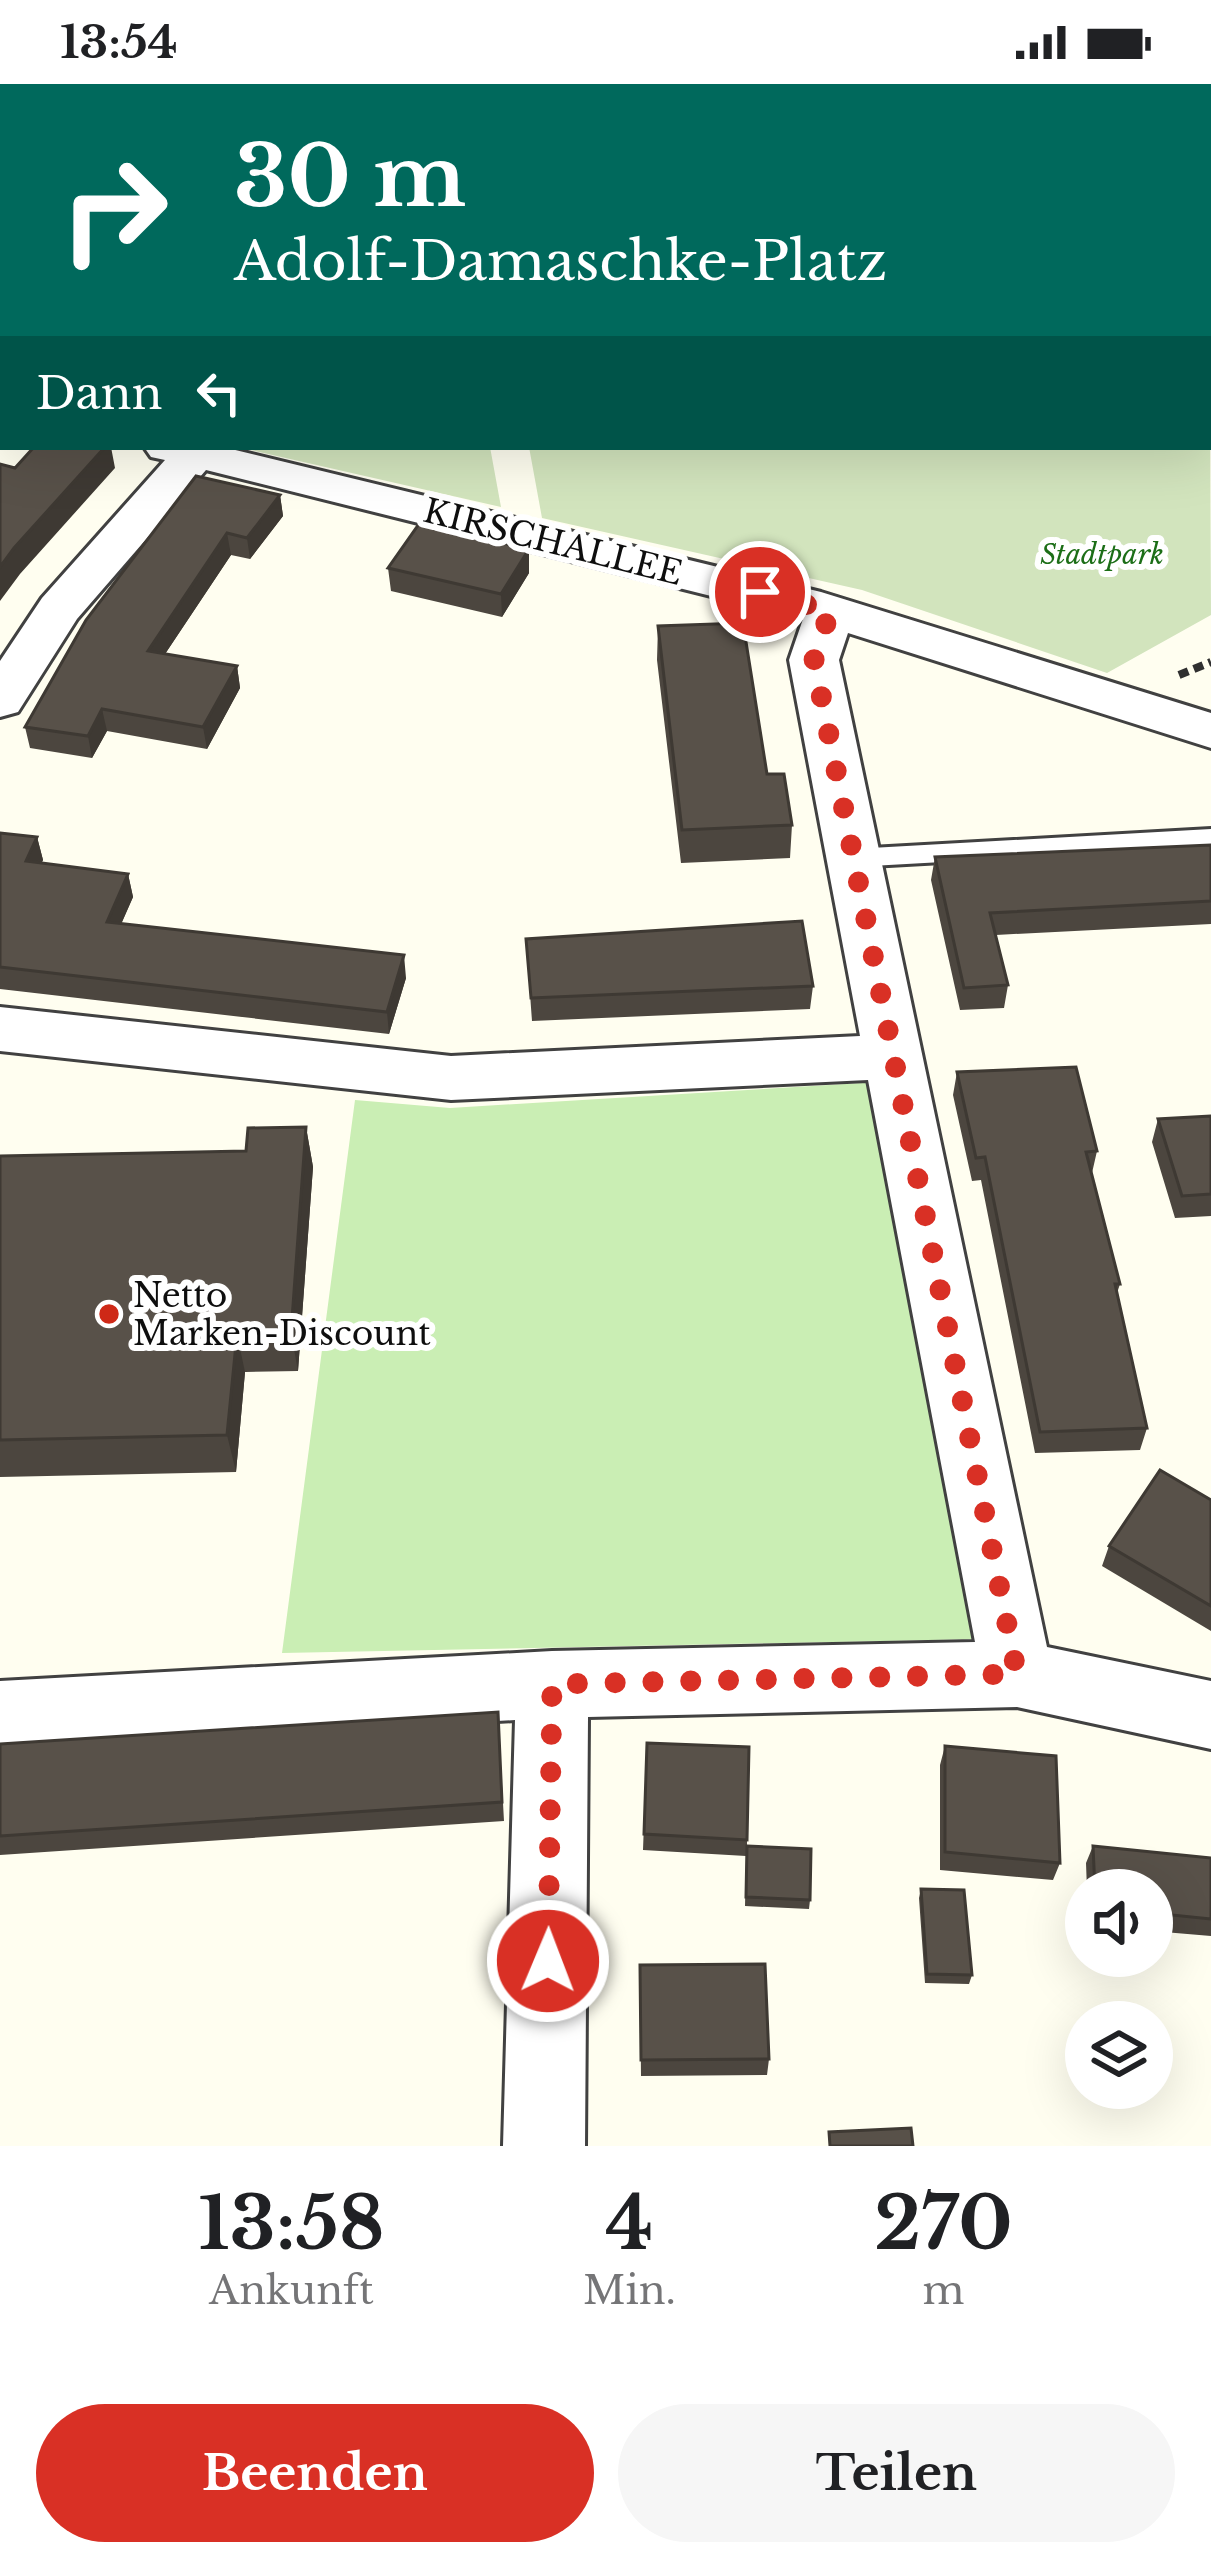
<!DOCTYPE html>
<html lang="de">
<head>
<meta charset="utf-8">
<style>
  :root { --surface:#fff; --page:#f6f6f6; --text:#202124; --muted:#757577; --accent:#d93025 }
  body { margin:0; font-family:"Libre Baskerville",serif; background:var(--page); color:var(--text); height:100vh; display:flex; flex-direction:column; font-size:45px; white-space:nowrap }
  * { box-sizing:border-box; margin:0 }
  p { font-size:39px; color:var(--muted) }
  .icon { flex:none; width:66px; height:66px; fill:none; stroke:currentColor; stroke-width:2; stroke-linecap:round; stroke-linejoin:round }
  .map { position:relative; height:2062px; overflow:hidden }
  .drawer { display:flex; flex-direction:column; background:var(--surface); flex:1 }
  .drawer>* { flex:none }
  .banner { position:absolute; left:0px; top:0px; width:1212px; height:366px; box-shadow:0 12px 48px #0002; background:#00695c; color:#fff; overflow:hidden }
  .tools { position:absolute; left:1065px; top:1785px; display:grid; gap:24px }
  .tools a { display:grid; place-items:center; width:108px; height:108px; border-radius:50%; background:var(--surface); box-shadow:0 12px 48px #0002; font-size:60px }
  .pin { position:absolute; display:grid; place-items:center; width:102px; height:102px; color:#fff; margin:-51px; border:6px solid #fff; border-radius:50%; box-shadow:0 3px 12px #0007 }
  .me { position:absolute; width:132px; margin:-66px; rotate:1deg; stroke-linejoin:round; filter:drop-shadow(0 0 9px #0008) }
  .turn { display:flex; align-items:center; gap:42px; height:252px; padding:0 36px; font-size:54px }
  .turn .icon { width:156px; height:156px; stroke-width:2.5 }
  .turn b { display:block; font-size:84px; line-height:102px }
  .then { display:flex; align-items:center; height:114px; padding:0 36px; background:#0003; gap:24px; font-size:45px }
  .eta { display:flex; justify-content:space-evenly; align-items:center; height:204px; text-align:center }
  .eta b { font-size:72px; font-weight:700; line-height:84px }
  .primary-button { display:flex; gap:24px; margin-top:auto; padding:24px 36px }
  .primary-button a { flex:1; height:138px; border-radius:72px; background:var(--accent); color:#fff; font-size:48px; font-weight:700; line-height:138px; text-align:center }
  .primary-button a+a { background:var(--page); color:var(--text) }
  .status { display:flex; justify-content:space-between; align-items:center; height:84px; padding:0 60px; background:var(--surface); direction:ltr }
  .status svg { height:33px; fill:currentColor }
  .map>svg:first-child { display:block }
  .green { fill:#caeeb4 }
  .cemetery { fill:#d2e4bd }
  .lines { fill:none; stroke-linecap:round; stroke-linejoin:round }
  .service-casing { stroke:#414141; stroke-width:6 }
  .minor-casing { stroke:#414141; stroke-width:6 }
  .path-far1 { stroke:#303030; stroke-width:6; stroke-dasharray:9 4.5; stroke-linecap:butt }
  .path { stroke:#303030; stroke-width:8; stroke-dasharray:10 6; stroke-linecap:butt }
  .service { fill:#fff; fill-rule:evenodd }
  .minor { fill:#fff; fill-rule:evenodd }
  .wall { fill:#4c463f }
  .shaded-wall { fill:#3e3933 }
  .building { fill:#585149; stroke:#3e3933; stroke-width:3 }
  .route { stroke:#d93025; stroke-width:21; stroke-dasharray:0 37.8 }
  .poi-dot { fill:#ce2917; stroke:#fff; stroke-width:4.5 }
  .labels { text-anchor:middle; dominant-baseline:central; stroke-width:12; stroke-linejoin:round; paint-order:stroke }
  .far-park-label { font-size:27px; font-style:italic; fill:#1c6e17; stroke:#fff }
  .street-label { font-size:33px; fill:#0e0e0e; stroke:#fff }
  .poi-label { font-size:33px; fill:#0e0e0e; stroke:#fff; text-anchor:start }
</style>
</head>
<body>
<div class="status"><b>13:54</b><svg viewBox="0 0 49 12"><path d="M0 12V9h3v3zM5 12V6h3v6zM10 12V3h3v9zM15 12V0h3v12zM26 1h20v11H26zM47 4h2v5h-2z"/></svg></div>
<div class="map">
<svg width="1211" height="2062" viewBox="0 0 1211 2062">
  <rect width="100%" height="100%" fill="#fffef0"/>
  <path class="green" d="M0 0H1018L1048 3H3L0 66Z
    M879 998 981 1555 282 1569 355 1016 450 1024Z"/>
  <path class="cemetery" d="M1209 120 1211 531 1107 589 862 506 542 434 529 363H1209Z
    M238 363H490L501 423Z"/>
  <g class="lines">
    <g class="service-casing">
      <path id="service" d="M1211 745V763L853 783 839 774 853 765Z"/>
    </g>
    <g class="minor-casing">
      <path id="minor" d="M0 308H3V335H0Z
        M144 363H223L821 508 1211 629V664L848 549 839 576 1047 1563 1211 1597V1665L1017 1623 588 1633 585 2062H503L515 1636 0 1665V1597L552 1567 975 1558 868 996 451 1016 0 967V923L451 972 860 952 789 576 803 535 206 386 77 535 18 628 0 633V577L42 514 165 376 151 373Z"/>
    </g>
    <path class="path-far1" d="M570 0 691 3
      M1087 0 1113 3
      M211 3 316 0"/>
    <path class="path" d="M1179 591 1211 578"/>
    <use href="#service" class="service"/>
    <use href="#minor" class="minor"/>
  </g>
  <path class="wall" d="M280 411 283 432 250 475 231 471 165 570 237 582 240 604 207 665 107 647 92 674 30 664 25 643 86 536Z
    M388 484 529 489 502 533 391 507Z
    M658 542 767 690 792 741 790 774 681 779 657 576Z
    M0 749 37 753 43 776 41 779 128 790 133 813 121 840 406 894 389 950 0 905Z
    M1211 761V840L996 851 1008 901 1004 924 960 926 931 796 935 773Z
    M526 855 813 902 810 925 532 937Z
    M957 988 1097 1067 1092 1089 1120 1200 1117 1209 1147 1344 1140 1366 1035 1369 981 1096 972 1097 953 1011Z
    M1211 1032V1132L1175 1134 1152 1058 1158 1035Z
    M306 1043 313 1083 298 1287 245 1288 236 1388 0 1393V1072L246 1067Z
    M1211 1416V1547L1102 1482 1109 1462Z
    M498 1628 504 1737 0 1771V1660Z
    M647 1659 747 1756V1762L810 1816 809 1825 745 1822 746 1772 643 1766Z
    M945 1662 1060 1779 1053 1796 940 1786V1681Z
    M1093 1762 1211 1774V1852L1152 1847V1806H1087L1086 1779Z
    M921 1805 972 1891 969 1900 925 1899 919 1814Z
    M640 1881 769 1975 767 1991 641 1992Z"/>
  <path class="shaded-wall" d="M105 363H111L115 384 20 490 0 517V483L14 464Z
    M280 411 283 432 250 475 247 454Z
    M227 449 231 471 153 588 148 567Z
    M529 465V489L502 533 501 510Z
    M237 582 240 604 207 665 203 643Z
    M102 625 107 647 92 674 88 652Z
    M37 753 43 776 32 800 26 777Z
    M128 790 133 813 112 861 107 838Z
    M404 871 406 894 389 950 387 928Z
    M306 1043 313 1083 298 1287 291 1249Z
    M237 1250 245 1288 236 1388 227 1351Z"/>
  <path class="building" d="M34 363H105L14 464 0 483V380L15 384Z
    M196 392 280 411 247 454 227 449 148 567 237 582 203 643 102 625 88 652 25 643 86 536Z
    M419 440 529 465 501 510 388 484Z
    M743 539 767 690H784L792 741 682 746 658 542Z
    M0 749 37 753 26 777 128 790 107 838 404 871 387 928 0 883Z
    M1211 761V817L990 829 1008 901 964 904 935 773Z
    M802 837 813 902 531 914 526 855Z
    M1076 983 1097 1067 1086 1068 1120 1200H1115L1147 1344 1040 1348 985 1073 976 1074 957 988Z
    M1211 1032V1110L1182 1112 1158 1035Z
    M306 1043 291 1249 237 1250 227 1351 0 1356V1072L246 1067 248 1044Z
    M1160 1386 1211 1416V1522L1109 1462Z
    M498 1628 502 1718 0 1752V1660Z
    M647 1659 749 1663 747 1756 644 1750Z
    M945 1662 1056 1672 1060 1779 945 1768Z
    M747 1762 811 1765 810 1816 746 1813Z
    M1093 1762 1211 1774V1835L1152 1829V1806H1095Z
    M921 1805 964 1806 972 1891 927 1890Z
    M765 1880 769 1975 641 1976 640 1881Z
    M911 2044 913 2062H830L829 2048Z"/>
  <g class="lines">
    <path class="route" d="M548 1877 552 1600 1017 1590 814 576 830 527 760 508"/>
  </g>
  <circle class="poi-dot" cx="109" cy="1230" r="12"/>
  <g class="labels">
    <g class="far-park-label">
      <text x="1102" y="470">Stadtpark</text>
    </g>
    <g class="street-label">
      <text transform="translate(553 458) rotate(14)">KIRSCHALLEE</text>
    </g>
    <g class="poi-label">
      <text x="133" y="1211">Netto<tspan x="133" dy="38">Marken-Discount</tspan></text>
    </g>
  </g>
</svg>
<div class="tools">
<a><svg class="icon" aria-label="sound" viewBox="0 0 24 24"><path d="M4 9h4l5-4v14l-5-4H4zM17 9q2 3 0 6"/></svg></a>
<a><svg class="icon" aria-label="layers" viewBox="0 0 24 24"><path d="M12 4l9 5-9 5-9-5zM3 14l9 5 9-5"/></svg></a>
</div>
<div class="pin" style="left:760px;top:508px;background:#d93025"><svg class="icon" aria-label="arrive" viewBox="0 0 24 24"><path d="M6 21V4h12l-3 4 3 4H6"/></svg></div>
<svg class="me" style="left:548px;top:1877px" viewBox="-20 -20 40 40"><circle r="17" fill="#d93025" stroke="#fff" stroke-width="3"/><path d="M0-11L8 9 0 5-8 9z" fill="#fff"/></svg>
<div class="banner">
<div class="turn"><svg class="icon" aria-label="right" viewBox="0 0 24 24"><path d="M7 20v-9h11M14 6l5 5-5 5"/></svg><div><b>30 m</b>Adolf-Damaschke-Platz</div></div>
<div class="then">Dann<svg class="icon" aria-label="left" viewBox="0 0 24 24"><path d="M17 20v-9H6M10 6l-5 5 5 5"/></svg></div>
</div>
</div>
<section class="drawer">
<div class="eta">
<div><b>13:58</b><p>Ankunft</p></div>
<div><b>4</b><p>Min.</p></div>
<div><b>270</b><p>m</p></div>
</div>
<div class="primary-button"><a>Beenden</a><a>Teilen</a></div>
</section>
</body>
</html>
